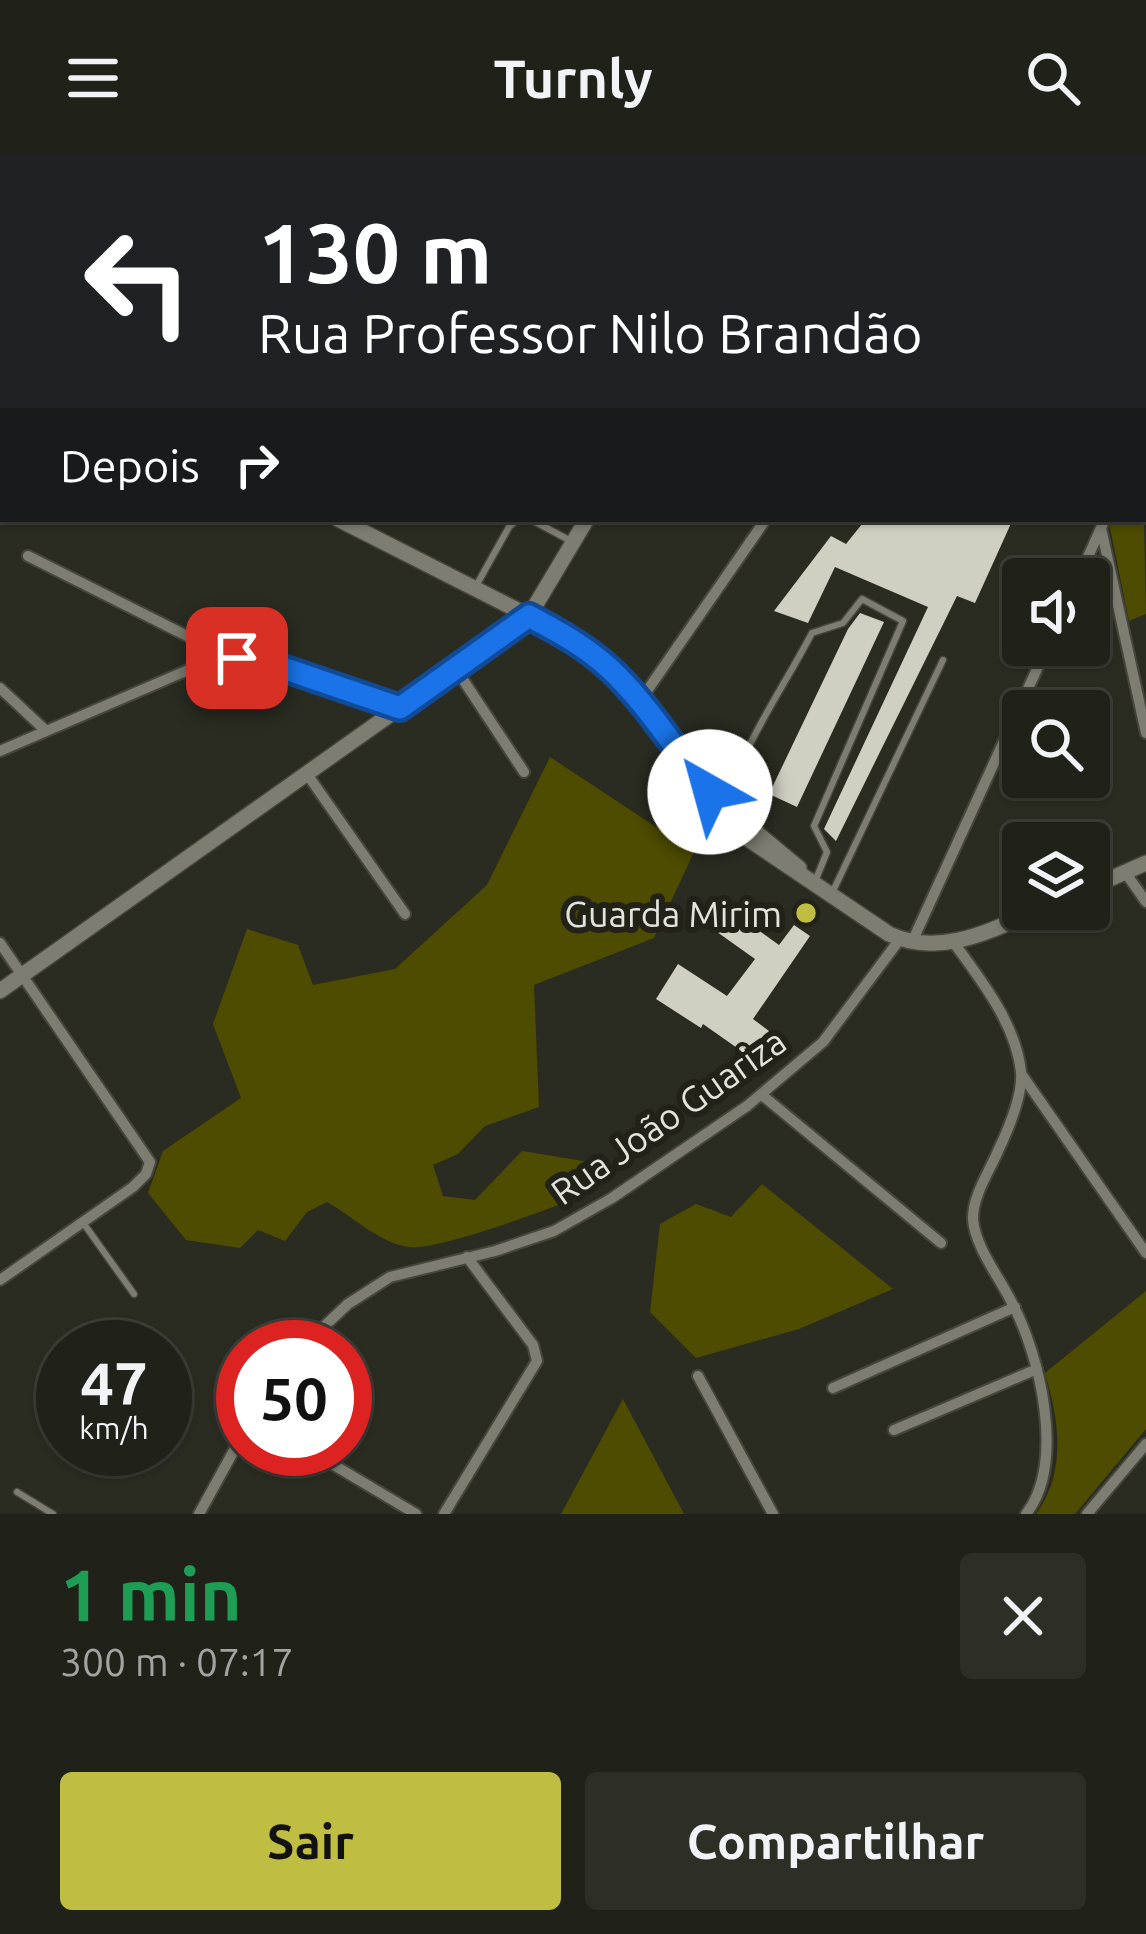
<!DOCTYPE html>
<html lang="pt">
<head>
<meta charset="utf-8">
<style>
  :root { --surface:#202119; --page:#2d2e26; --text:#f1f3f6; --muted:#a2a3a2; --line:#3d3e38; --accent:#bfbe42 }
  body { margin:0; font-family:Ubuntu,sans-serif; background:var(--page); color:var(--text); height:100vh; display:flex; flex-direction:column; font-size:45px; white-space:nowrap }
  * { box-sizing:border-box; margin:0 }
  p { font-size:39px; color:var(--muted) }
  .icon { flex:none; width:66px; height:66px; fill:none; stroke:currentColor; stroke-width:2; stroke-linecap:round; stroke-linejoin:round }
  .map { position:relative; height:1358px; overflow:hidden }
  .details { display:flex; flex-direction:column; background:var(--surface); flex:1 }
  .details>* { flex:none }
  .hud { position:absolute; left:0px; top:0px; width:1146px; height:366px; box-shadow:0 3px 9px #0004,0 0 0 3px var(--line); background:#202124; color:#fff; overflow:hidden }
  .fabs { position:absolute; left:1002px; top:402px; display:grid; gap:24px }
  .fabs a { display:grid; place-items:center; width:108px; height:108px; border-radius:12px; background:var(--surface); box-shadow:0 3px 9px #0004,0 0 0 3px var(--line); font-size:60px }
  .speed { position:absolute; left:36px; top:1164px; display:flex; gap:24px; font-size:60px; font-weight:700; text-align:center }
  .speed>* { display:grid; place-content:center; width:156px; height:156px; border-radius:50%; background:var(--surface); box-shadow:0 3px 9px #0004,0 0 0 3px var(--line); line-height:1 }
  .speed small { font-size:30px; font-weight:400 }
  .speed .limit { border:18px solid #d22; background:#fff; color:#111 }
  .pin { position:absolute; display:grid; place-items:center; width:102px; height:102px; color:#fff; margin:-51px; border-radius:24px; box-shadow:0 6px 18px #0006 }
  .me { position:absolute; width:132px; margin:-66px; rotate:322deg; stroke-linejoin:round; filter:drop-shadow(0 0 9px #0008) }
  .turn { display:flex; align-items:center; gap:42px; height:252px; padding:0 60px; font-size:54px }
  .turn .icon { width:156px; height:156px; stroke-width:2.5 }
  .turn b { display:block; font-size:84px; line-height:102px }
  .then { display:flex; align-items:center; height:114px; padding:0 60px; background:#0003; gap:24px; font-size:45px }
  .round { display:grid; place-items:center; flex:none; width:126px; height:126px; border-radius:12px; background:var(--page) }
  .head { display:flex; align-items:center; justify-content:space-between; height:204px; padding:0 60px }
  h1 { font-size:72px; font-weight:700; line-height:90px; color:#1e9e55 }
  .action { display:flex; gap:24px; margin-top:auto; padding:24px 60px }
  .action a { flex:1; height:138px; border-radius:12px; background:var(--accent); color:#111; font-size:48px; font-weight:700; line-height:138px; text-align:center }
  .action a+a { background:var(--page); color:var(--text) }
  header { display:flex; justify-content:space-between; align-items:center; height:156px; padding:0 60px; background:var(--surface); font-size:54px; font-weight:700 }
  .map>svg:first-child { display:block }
  .green { fill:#4d4c00 }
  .building { fill:#cfd0c2 }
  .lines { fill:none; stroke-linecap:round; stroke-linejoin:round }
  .lane-casing { stroke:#46463d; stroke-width:9 }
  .street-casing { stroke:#46463d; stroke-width:14 }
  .secondary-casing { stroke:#46463d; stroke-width:18 }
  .path { stroke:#7d7e75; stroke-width:3; stroke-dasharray:12 6; stroke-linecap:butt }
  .lane { stroke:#7d7d71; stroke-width:6 }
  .street { stroke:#7d7d71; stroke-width:10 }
  .secondary { stroke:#7d7d71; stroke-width:15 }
  .rail-casing { stroke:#cecfc7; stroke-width:9 }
  .rail { stroke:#222218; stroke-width:4.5; stroke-dasharray:14; stroke-linecap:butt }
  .route-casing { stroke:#114b97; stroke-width:30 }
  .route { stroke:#1a73e8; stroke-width:21 }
  .poi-dot { fill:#bfbe42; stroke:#222218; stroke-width:4.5 }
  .labels { text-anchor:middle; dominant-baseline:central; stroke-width:12; stroke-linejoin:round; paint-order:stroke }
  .poi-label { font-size:36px; fill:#e3e4dd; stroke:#222218; text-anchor:end }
  .street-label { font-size:36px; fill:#e3e4dd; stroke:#222218 }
</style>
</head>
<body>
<header><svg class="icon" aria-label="menu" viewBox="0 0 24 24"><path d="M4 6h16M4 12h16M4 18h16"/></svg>Turnly<svg class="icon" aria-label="search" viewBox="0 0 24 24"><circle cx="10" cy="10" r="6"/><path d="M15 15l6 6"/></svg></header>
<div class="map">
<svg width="1146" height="1358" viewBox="0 0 1146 1358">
  <rect width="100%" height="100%" fill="#2b2c21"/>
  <path class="green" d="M1143 322 1146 458 1129 465 1109 367 1111 363H1143Z
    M550 601 694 696 654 782 534 829 539 951 485 970 458 998 433 1009 443 1040 475 1044 522 995 583 1005 595 1034C565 1048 435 1096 408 1091 376 1085 354 1061 327 1046L307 1056 285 1085 258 1074 240 1092 186 1084 148 1037 163 995 241 942 213 868 247 773 298 789 313 829 395 813 487 729Z
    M762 1028 893 1133 799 1173 696 1202 650 1156 660 1068 696 1048 731 1061Z
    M1146 1135V1273L1075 1358H1036C1067 1316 1059 1264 1045 1217Z
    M623 1243 684 1358H561Z"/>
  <path class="building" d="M866 363H1013L975 447 957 440 836 685 824 673 928 451 835 411 808 467 774 455 831 380 846 388Z
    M860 457 884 466 797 651 769 638 848 473Z
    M725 750 779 789 794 769 810 780 753 863 769 875 750 901 703 868 701 872 656 843 678 808 727 840 755 803 710 771Z"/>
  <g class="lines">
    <g class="lane-casing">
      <path id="lane" d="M530 363 569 384
        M476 430 509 371 518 363
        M725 649C744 587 782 534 812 477L843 467 862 443 903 465 814 670 827 696 816 723
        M833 735 943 504
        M84 1068 134 1138
        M17 1336 53 1358"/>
    </g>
    <g class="street-casing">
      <path id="street" d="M403 0 407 3
        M587 0 591 3
        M715 0 719 3
        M353 3 356 0
        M836 3 838 0
        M1143 242 1146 244
        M1101 372 1146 577
        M28 400 203 488 216 502
        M1078 423 1105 363
        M456 513 524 616
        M0 532 44 573
        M640 545 766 363
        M0 595 216 502 275 509 401 552
        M307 618 405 758
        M1125 716 1146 746
        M912 786 1048 489
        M0 787 150 1006 146 1018 133 1031 0 1124
        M954 787C981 824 1016 868 1021 916 1023 940 1008 974 998 995 989 1016 972 1041 973 1064 976 1093 1000 1122 1012 1147 1040 1199 1066 1308 1026 1358
        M1022 919 1146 1097
        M762 939 941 1087
        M302 1191 348 1148 390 1121 495 1095 554 1075 612 1042 747 950 823 886 900 783
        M698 1220 773 1358
        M833 1232 1015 1151
        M894 1274 1037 1213
        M307 1293 416 1358
        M199 1358 243 1278
        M444 1358 537 1205 533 1189 467 1101
        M1087 1358 1146 1288"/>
    </g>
    <g class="secondary-casing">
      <path id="secondary" d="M76 0 80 3
        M849 3 856 0
        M884 3 894 0
        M0 190 3 192
        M1143 223 1146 222
        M1143 307 1146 309
        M338 363 529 460 590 496 640 545 751 685 889 778C941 802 992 774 1040 753
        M739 662 799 712
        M1089 732 1146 707
        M0 835 529 460 587 363"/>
    </g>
    <path class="path" d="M17 0 22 3
      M1143 257 1146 259"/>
    <use href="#lane" class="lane"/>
    <use href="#street" class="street"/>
    <use href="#secondary" class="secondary"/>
    <g class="rail-casing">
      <path id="rail" d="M41 0 45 3
        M1143 275 1146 277"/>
    </g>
    <use href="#rail" class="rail"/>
  </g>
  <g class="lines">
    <g class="route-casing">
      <path id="route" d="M237 502 274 509 400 552 529 460C557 475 585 490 609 512 648 548 676 596 710 636"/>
    </g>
    <use href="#route" class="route"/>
  </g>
  <circle class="poi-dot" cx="806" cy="757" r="12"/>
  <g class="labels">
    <g class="poi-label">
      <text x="782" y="757">Guarda Mirim</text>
    </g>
    <g class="street-label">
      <text transform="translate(668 960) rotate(-35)">Rua João Guariza</text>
    </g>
  </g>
</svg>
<div class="fabs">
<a><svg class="icon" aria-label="sound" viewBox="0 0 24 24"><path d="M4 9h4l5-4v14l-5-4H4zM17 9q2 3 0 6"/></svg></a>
<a><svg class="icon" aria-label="search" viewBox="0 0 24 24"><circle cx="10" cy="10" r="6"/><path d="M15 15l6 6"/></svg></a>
<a><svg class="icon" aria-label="layers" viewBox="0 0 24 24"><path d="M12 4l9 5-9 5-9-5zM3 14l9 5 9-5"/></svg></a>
</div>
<div class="speed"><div>47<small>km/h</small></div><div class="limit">50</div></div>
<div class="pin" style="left:237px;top:502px;background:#d93025"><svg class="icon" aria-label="arrive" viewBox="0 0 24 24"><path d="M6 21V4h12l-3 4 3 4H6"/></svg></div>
<svg class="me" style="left:710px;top:636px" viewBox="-20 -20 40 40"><circle r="19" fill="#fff"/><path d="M0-13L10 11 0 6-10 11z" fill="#1a73e8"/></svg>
<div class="hud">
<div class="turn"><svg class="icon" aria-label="left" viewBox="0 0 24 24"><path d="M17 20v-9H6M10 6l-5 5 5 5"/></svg><div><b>130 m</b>Rua Professor Nilo Brandão</div></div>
<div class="then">Depois<svg class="icon" aria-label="right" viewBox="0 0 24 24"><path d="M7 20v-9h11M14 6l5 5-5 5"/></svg></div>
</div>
</div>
<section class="details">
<div class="head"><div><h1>1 min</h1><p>300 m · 07:17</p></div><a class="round"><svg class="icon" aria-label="close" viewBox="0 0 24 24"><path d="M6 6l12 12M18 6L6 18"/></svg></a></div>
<div class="action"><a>Sair</a><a>Compartilhar</a></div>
</section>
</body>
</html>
